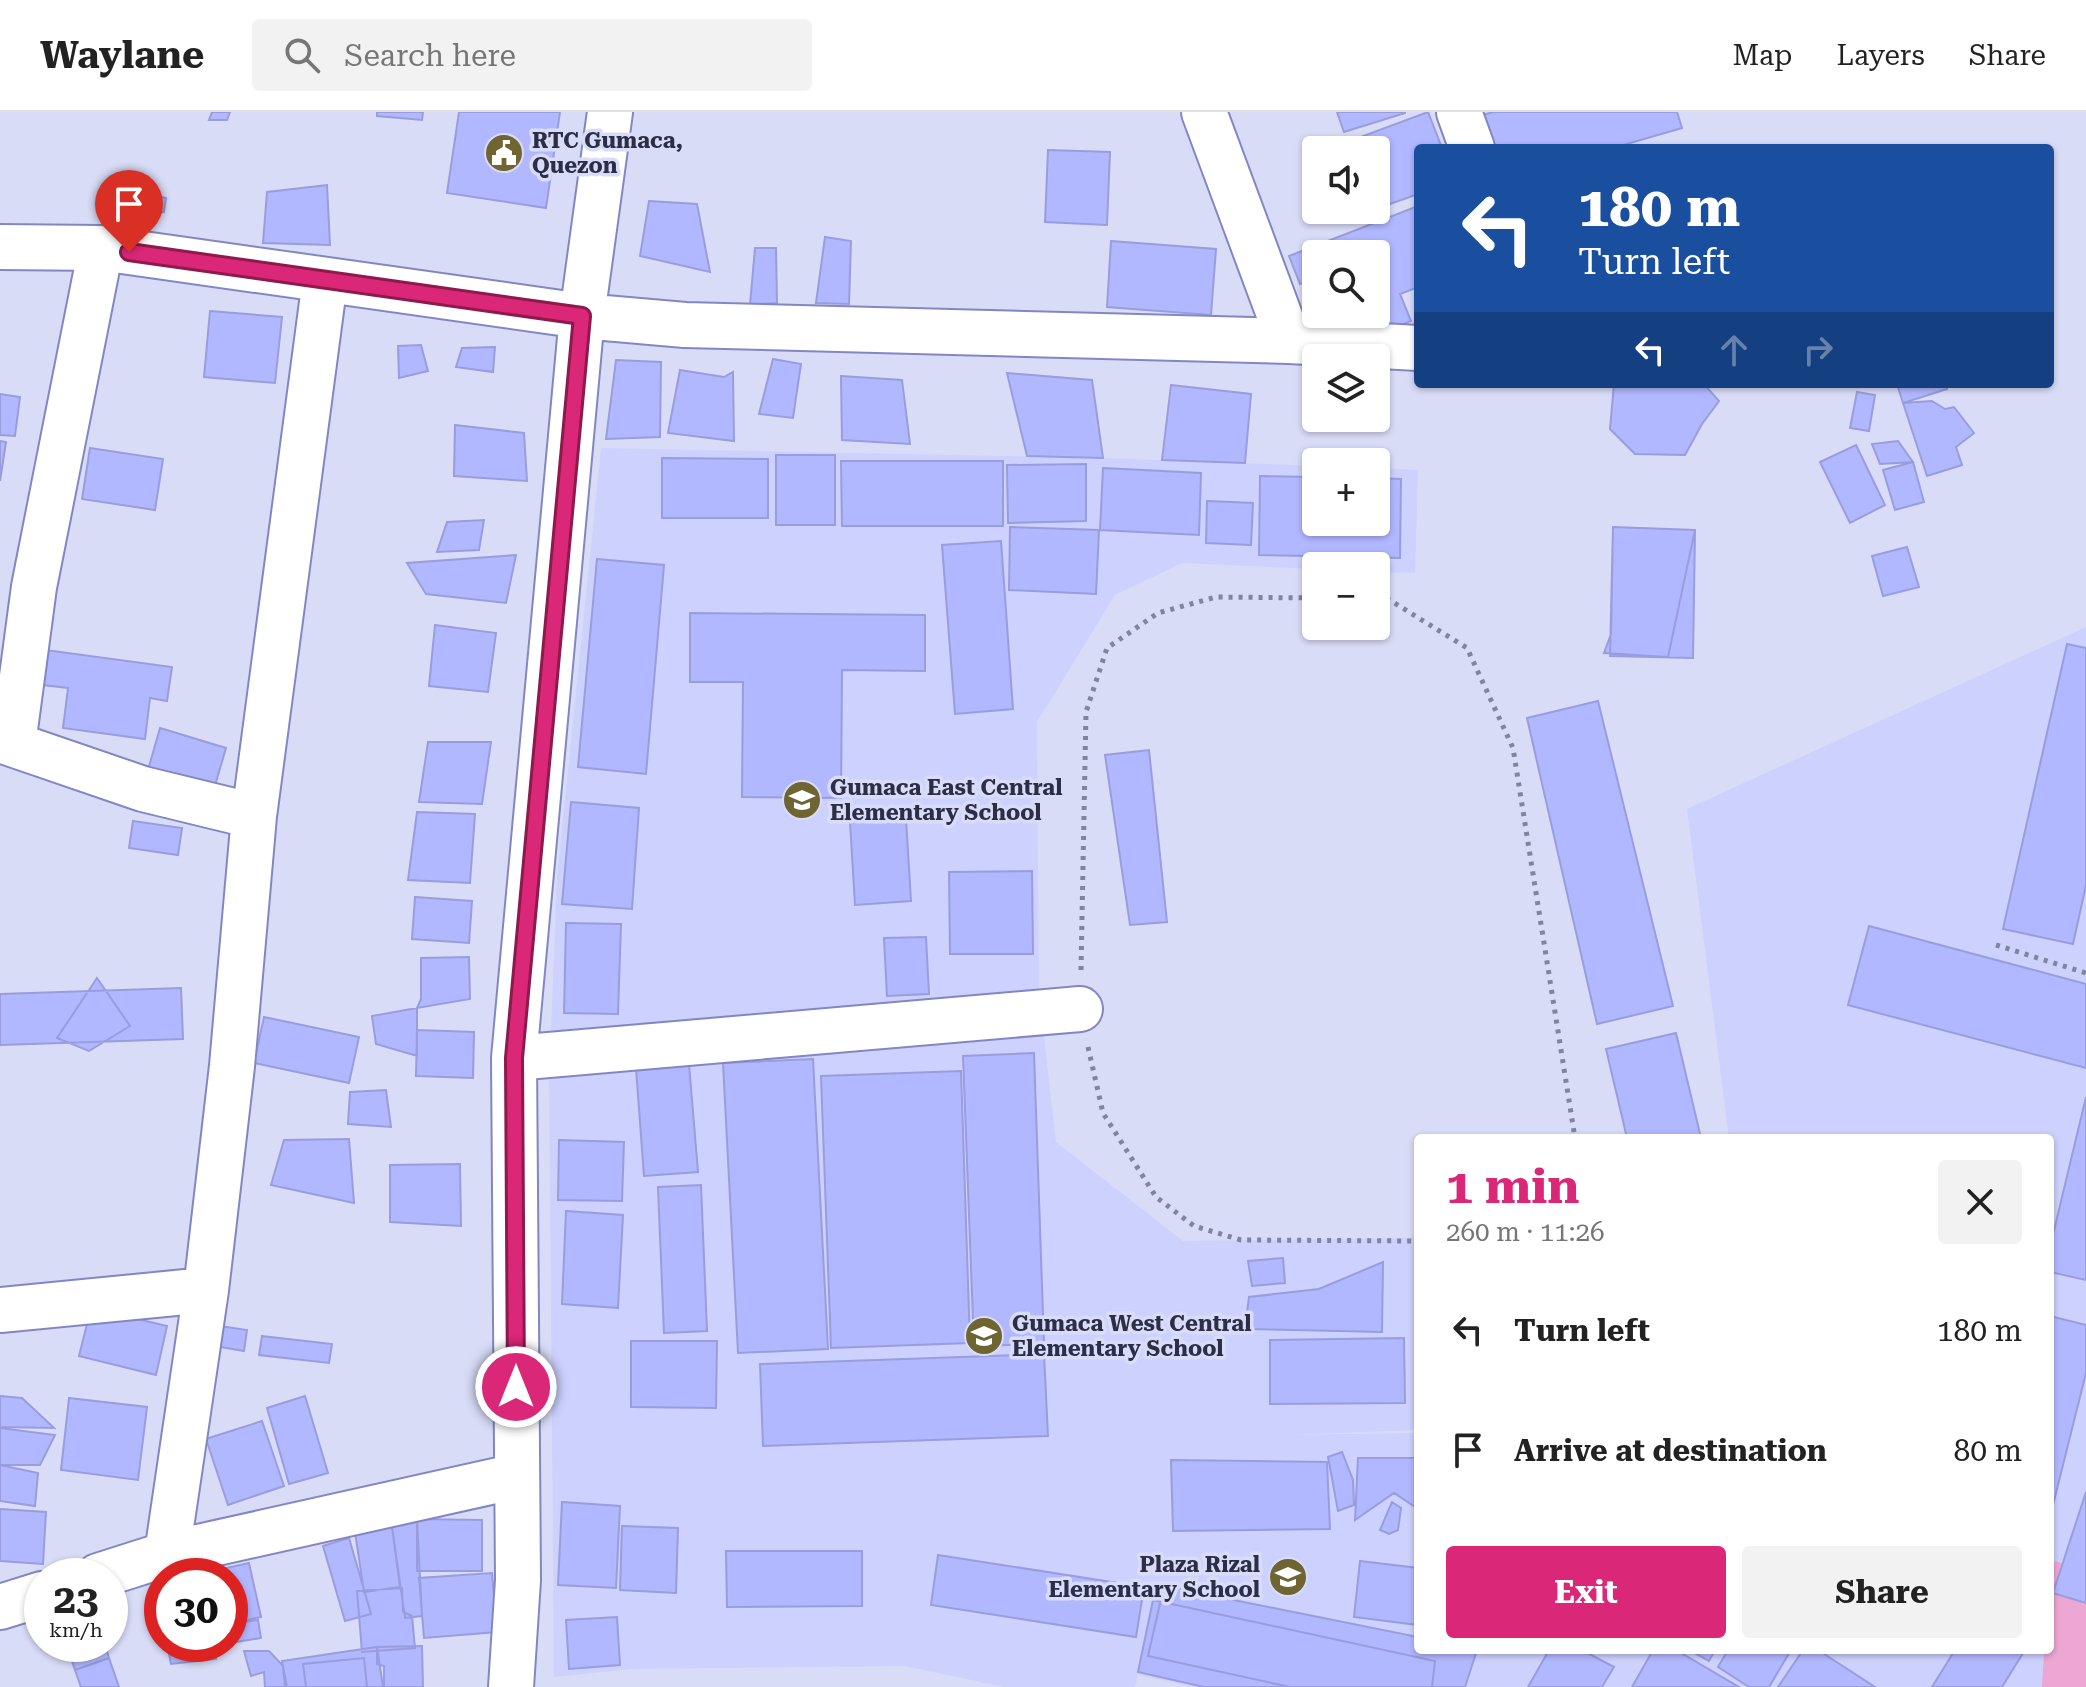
<!DOCTYPE html>
<html lang="en">
<head>
<meta charset="utf-8">
<style>
  :root { --surface:#fff; --page:#f2f2f2; --text:#222; --muted:#767676; --line:#e0e0e0; --accent:#db2777 }
  body { margin:0; font-family:"Roboto Serif",serif; background:var(--page); color:var(--text); height:100vh; display:flex; flex-direction:column; font-size:30px; white-space:nowrap }
  * { box-sizing:border-box; margin:0 }
  p { font-size:26px; color:var(--muted) }
  .icon { flex:none; width:44px; height:44px; fill:none; stroke:currentColor; stroke-width:2; stroke-linecap:round; stroke-linejoin:round }
  .map { position:relative; flex:1; overflow:hidden }
  .sheet { position:absolute; left:1414px; top:1022px; width:640px; height:520px; display:flex; flex-direction:column; background:var(--surface); border-radius:8px; box-shadow:0 2px 6px #0004 }
  .sheet>* { flex:none }
  .guide { position:absolute; left:1414px; top:32px; width:640px; height:244px; border-radius:8px; box-shadow:0 2px 6px #0004; background:#1a4fa0; color:#fff; overflow:hidden }
  .fabs { position:absolute; left:1302px; top:24px; display:grid; gap:16px }
  .fabs a { display:grid; place-items:center; width:88px; height:88px; border-radius:8px; background:var(--surface); box-shadow:0 2px 6px #0004; font-size:40px }
  .speed { position:absolute; left:24px; top:1446px; display:flex; gap:16px; font-size:40px; font-weight:700; text-align:center }
  .speed>* { display:grid; place-content:center; width:104px; height:104px; border-radius:50%; background:var(--surface); box-shadow:0 2px 6px #0004; line-height:1 }
  .speed small { font-size:20px; font-weight:400 }
  .speed .limit { border:12px solid #d22; background:#fff; color:#111 }
  .pin { position:absolute; display:grid; place-items:center; width:68px; height:68px; color:#fff; margin:-82px -34px; border-radius:50% 50% 50% 0; rotate:-45deg; box-shadow:0 0 8px #0007 }
  .pin .icon { rotate:45deg }
  .me { position:absolute; width:88px; margin:-44px; rotate:0deg; stroke-linejoin:round; filter:drop-shadow(0 0 6px #0008) }
  .turn { display:flex; align-items:center; gap:28px; height:168px; padding:0 32px; font-size:36px }
  .turn .icon { width:104px; height:104px; stroke-width:2.5 }
  .turn b { display:block; font-size:56px; line-height:68px }
  .lanes { display:flex; align-items:center; height:76px; padding:0 32px; background:#0003; justify-content:center; gap:40px; direction:ltr }
  .lanes .off { opacity:.35 }
  .round { display:grid; place-items:center; flex:none; width:84px; height:84px; border-radius:8px; background:var(--page) }
  .summary { display:flex; align-items:center; justify-content:space-between; height:136px; padding:0 32px }
  h1 { font-size:48px; font-weight:700; line-height:60px; color:var(--accent) }
  .primary-button { display:flex; gap:16px; margin-top:auto; padding:16px 32px }
  .primary-button a { flex:1; height:92px; border-radius:8px; background:var(--accent); color:#fff; font-size:32px; font-weight:700; line-height:92px; text-align:center }
  .primary-button a+a { background:var(--page); color:var(--text) }
  ul { padding:0; list-style:none }
  li { display:flex; align-items:center; gap:24px; height:120px; padding:0 32px }
  li div { flex:1 }
  li b { display:block; font-size:30px }
  li em { font-style:normal }
  header { display:flex; align-items:center; gap:48px; box-sizing:border-box; height:112px; padding:0 40px; background:var(--surface); border-bottom:2px solid var(--line) }
  header strong { font-size:38px }
  nav { display:flex; gap:44px; margin-inline-start:auto; font-size:28px }
  .search { width:560px; height:72px; background:var(--page); display:flex; align-items:center; gap:20px; box-sizing:border-box; padding:0 28px; border-radius:8px; color:var(--muted); font-size:30px }
  .map>svg:first-child { display:block }
  .built { fill:#cdd1fd }
  .lines { fill:none; stroke-linecap:round; stroke-linejoin:round }
  .river { stroke:#eda7d4; stroke-width:70 }
  .building { fill:#b2b8ff; stroke:#999ddd; stroke-width:2 }
  .minor-casing { stroke:#8287c4; stroke-width:48 }
  .path { stroke:#81849e; stroke-width:5; stroke-dasharray:4 6; stroke-linecap:butt }
  .minor { stroke:#fff; stroke-width:44 }
  .route-casing { stroke:#8e194d; stroke-width:20 }
  .route { stroke:#db2777; stroke-width:14 }
  .labels { text-anchor:middle; dominant-baseline:central; stroke-width:7; stroke-linejoin:round; paint-order:stroke }
  .poi-label { font-size:22px; font-weight:bold; fill:#2c2e47; stroke:#d9dcf7; text-anchor:start }
</style>
</head>
<body>
<header>
<strong>Waylane</strong>
<div class="search"><svg class="icon" aria-label="search" viewBox="0 0 24 24"><circle cx="10" cy="10" r="6"/><path d="M15 15l6 6"/></svg>Search here</div>
<nav><a>Map</a><a>Layers</a><a>Share</a></nav>
</header>
<div class="map">
<svg width="2086" height="1575" viewBox="0 0 2086 1575">
  <rect width="100%" height="100%" fill="#d9dcf7"/>
  <path class="built" d="M601 336 1103 346 1316 354V410H1376V356L1418 358 1415 461 1376 460V454H1316V457L1182 451 1115 483 1037 610 1039 882 551 920 557 766Z
    M2086 515V1575H1195L1138 1563 1135 1575H1005L904 1554 632 1557 554 1565 549 953 1043 916 1056 1030 1183 1129 1418 1126V1318L1287 1323 1418 1321V1538H2050V1026H1729L1687 697Z"/>
  <g class="lines">
    <path class="river" d="M2050 1484 2080 1527 2077 1575"/>
  </g>
  <path class="building" d="M212 0H230L227 8H209Z
    M377 0H423L422 8 377 4Z
    M459 0H560L546 96 447 81Z
    M1337 0H1405V1L1344 20Z
    M1428 0 1442 36H1418V82L1376 97V38H1350L1347 30Z
    M1493 0H1677L1682 16 1613 36H1485L1476 5Z
    M1048 38 1110 40 1107 113 1045 110Z
    M327 73 330 133 263 131 267 80Z
    M156 84 166 86 164 100 155 102Z
    M649 89 697 92 710 160 640 144Z
    M1418 94V175L1400 182 1411 209 1365 227 1355 202H1376V158L1382 156 1380 148 1376 149V142H1316V180L1311 168 1300 172 1289 144Z
    M825 125 851 129 849 192 816 191Z
    M1111 129 1216 137 1211 203 1107 195Z
    M755 136H776L777 191 750 193Z
    M210 199 282 205 275 271 204 265Z
    M421 233 428 259 399 266 398 234Z
    M495 235 493 260 456 255 462 236Z
    M773 247 801 252 793 306 759 302Z
    M616 248 661 250 660 325 606 327Z
    M680 258 724 265 733 260 734 329 668 321Z
    M1007 261 1092 268 1103 346 1027 344Z
    M841 264 902 268 910 332 842 328Z
    M1614 272H1704L1719 289 1702 312 1685 343 1635 342 1610 317Z
    M1897 272H1946L1947 277 1903 291Z
    M1171 273 1251 282 1245 351 1162 348Z
    M1857 280 1875 283 1869 319 1850 316Z
    M0 282 20 285 15 324 0 323Z
    M1932 289 1945 297 1954 295 1974 321 1956 335 1962 353 1927 364 1903 291Z
    M455 313 524 321 527 369 454 364Z
    M0 329 6 330 0 369Z
    M1898 329 1913 350 1880 352 1872 332Z
    M1856 333 1885 393 1850 411 1820 350Z
    M90 336 163 347 155 398 82 387Z
    M776 343H835V413H776Z
    M662 346 768 347V406H662Z
    M841 349H1003V414H842Z
    M1913 350 1924 390 1895 398 1883 358Z
    M1086 352V409L1008 411 1007 353Z
    M1103 356 1201 361 1199 423 1100 418Z
    M1260 364 1316 365V410H1376V366L1401 367 1400 446 1259 443Z
    M1207 389 1253 391 1251 433 1206 431Z
    M484 408 479 438 437 440 447 410Z
    M1010 415 1099 418 1096 482 1009 478Z
    M1613 415 1695 418 1693 546 1610 544Z
    M1613 415 1695 418 1668 545 1604 541 1611 522Z
    M1001 429 1013 597 955 602 942 433Z
    M1907 435 1919 475 1883 484 1872 444Z
    M516 443 506 491 426 482 407 451Z
    M597 447 664 453 646 662 578 655Z
    M690 501 925 503V559L842 558 841 686 742 685 743 570H690Z
    M435 513 496 521 488 580 429 574Z
    M2067 532 2086 536V773L2073 832 2003 817Z
    M38 537 172 555 167 589 150 586 145 627 63 616 68 576 34 572Z
    M1598 589 1673 894 1597 912 1527 606Z
    M160 616 226 636 214 677 148 658Z
    M428 630H491L482 692 419 690Z
    M1149 638 1167 810 1130 813 1105 643Z
    M571 690 639 696 632 797 562 792Z
    M417 700 475 702 470 771 408 768Z
    M906 707 911 789 855 793 850 710Z
    M133 709 182 716 178 743 129 736Z
    M1032 759 1033 842H950L949 760Z
    M415 785 472 789 469 831 412 827Z
    M566 811 621 812 618 902 564 901Z
    M1869 814 2086 872V956L1848 893Z
    M926 825 929 882 887 884 884 826Z
    M469 845 470 887 417 896 421 887V846Z
    M97 866 130 914 89 939 57 926Z
    M181 876 183 927 0 933V882Z
    M417 896V944L376 932 372 904Z
    M264 905 359 925 349 971 254 951Z
    M417 918 474 920 473 966 416 964Z
    M1676 921 1701 1026H1627L1606 937Z
    M1034 941 1044 1232 974 1234 963 944Z
    M813 947 828 1237 738 1241 723 951Z
    M689 952 698 1060 644 1064 636 956Z
    M961 959 970 1231 831 1236 821 964Z
    M386 978 391 1015 348 1012 350 980Z
    M2086 985V1168L2050 1160V1135Z
    M349 1027 354 1091 271 1073 284 1028Z
    M559 1028 624 1030 622 1089 558 1088Z
    M460 1052 461 1114 390 1110V1053Z
    M701 1073 707 1219 664 1221 658 1075Z
    M566 1099 623 1103 618 1196 562 1192Z
    M1283 1146 1285 1171 1252 1174 1248 1149Z
    M1383 1150 1382 1220 1245 1217 1249 1185 1319 1177Z
    M91 1196 167 1214 156 1263 79 1244Z
    M2050 1204 2086 1213V1261L2050 1405Z
    M213 1213 247 1218 244 1239 209 1233Z
    M262 1224 332 1232 329 1251 259 1243Z
    M1404 1226 1405 1291 1270 1292V1228Z
    M631 1229H717L716 1296 631 1295Z
    M1044 1242 1048 1324 763 1334 760 1252Z
    M0 1284 22 1286 54 1316 0 1315Z
    M305 1284 328 1361 289 1372 267 1296Z
    M69 1286 147 1295 138 1368 61 1358Z
    M262 1309 284 1374 228 1393 206 1327Z
    M0 1316 55 1323 40 1353H0Z
    M1342 1340 1353 1368 1354 1393 1338 1399 1328 1345Z
    M1358 1346H1418V1397L1394 1381 1355 1408Z
    M1171 1348 1327 1350 1330 1417 1173 1419Z
    M0 1353 38 1361 35 1394 0 1389Z
    M2086 1380V1491L2053 1481Z
    M562 1390 620 1394 616 1476 558 1473Z
    M1392 1390 1401 1396 1398 1418 1389 1422 1380 1418Z
    M0 1397 46 1400 43 1452 0 1449Z
    M417 1407 482 1408V1459H417Z
    M417 1407 422 1504 405 1506 392 1415Z
    M622 1414 678 1416 676 1481 620 1478Z
    M392 1415 400 1475 364 1480 355 1420Z
    M349 1426 371 1502 345 1509 323 1434Z
    M726 1439H862V1494L727 1495Z
    M938 1443 1144 1475 1136 1525 931 1493Z
    M1360 1449 1418 1456V1513L1354 1505Z
    M249 1451 261 1505 230 1512V1464H191Z
    M492 1461 497 1520 424 1526 419 1466Z
    M1164 1474 1418 1525V1538H1477L1465 1575H1290L1148 1544Z
    M402 1476 403 1500 412 1504 415 1536 362 1540 357 1479Z
    M1153 1488 1435 1549 1432 1575H1204L1138 1560Z
    M617 1505 620 1553 569 1557 566 1508Z
    M258 1508 261 1526 230 1531V1512Z
    M66 1532H105L109 1546 75 1558Z
    M167 1532H213L216 1547 171 1552Z
    M422 1534 423 1575H384V1554L377 1552V1535Z
    M377 1535 383 1575H287L282 1549Z
    M1549 1538H1582L1614 1555 1602 1575H1528Z
    M1653 1538H1676L1739 1575H1632Z
    M1689 1538H1715L1709 1549Z
    M1728 1538H1791L1769 1575H1749L1718 1555Z
    M1803 1538H1818L1875 1575H1778Z
    M1955 1538H2025L2002 1575H1932Z
    M244 1539H269L283 1554 285 1575H265L264 1560 251 1564Z
    M109 1546 119 1575H81L75 1558Z
    M364 1546 367 1575H306L303 1552Z"/>
  <g class="lines">
    <g class="minor-casing">
      <path id="minor" d="M1204 0 1289 229
        M1459 0 1472 36
        M0 135 101 136 582 204 685 213 1289 229 1418 236
        M0 628 143 677 254 704
        M13 632 34 475 101 136
        M514 946 1080 897
        M0 1198 206 1178
        M167 1442 206 1178 232 954 254 704 325 168
        M98 1464 167 1442 517 1364
        M0 1495 42 1482
        M511 1575 518 1468 514 946 582 204 610 0"/>
    </g>
    <path class="path" d="M1376 487H1388L1467 536 1513 636 1575 1026
      M1996 833 2086 861
      M1081 858 1086 600 1107 536 1158 501 1216 485 1316 486
      M1088 935 1103 1001 1156 1085 1194 1114 1241 1128 1418 1129"/>
    <use href="#minor" class="minor"/>
  </g>
  <g class="lines">
    <g class="route-casing">
      <path id="route" d="M129 140 582 204 514 946 516 1275"/>
    </g>
    <use href="#route" class="route"/>
  </g>
  <defs>
    <g id="civic-disc" transform="scale(2)"><circle r="9.5" fill="#6e6532" stroke="#d9dcf7"/><path d="M-.6-6.5H3V-4.5H.6V-3L4-1V1h2V6H-6V1h2V-1L-.6-3ZM-1.2 2.5V6h2.4V2.5Z" fill="#fff"/></g>
    <g id="school-disc" transform="scale(2)"><circle r="9.5" fill="#6e6532" stroke="#d9dcf7"/><path d="M0-5L7-2L0 1L-7-2ZM-4 1L0 2.5L4 1V4Q0 6-4 4Z" fill="#fff"/></g>
  </defs>
  <g fill-rule="evenodd">
    <use href="#civic-disc" x="504" y="41"/>
    <use href="#school-disc" x="802" y="688"/>
    <use href="#school-disc" x="984" y="1224"/>
    <use href="#school-disc" x="1288" y="1465"/>
  </g>
  <g class="labels">
    <g class="poi-label">
      <text x="532" y="28">RTC Gumaca,<tspan x="532" dy="25">Quezon</tspan></text>
      <text x="830" y="675">Gumaca East Central<tspan x="830" dy="25">Elementary School</tspan></text>
      <text x="1012" y="1211">Gumaca West Central<tspan x="1012" dy="25">Elementary School</tspan></text>
      <text x="1260" y="1452" text-anchor="end">Plaza Rizal<tspan x="1260" dy="25">Elementary School</tspan></text>
    </g>
  </g>
</svg>
<div class="fabs">
<a><svg class="icon" aria-label="sound" viewBox="0 0 24 24"><path d="M4 9h4l5-4v14l-5-4H4zM17 9q2 3 0 6"/></svg></a>
<a><svg class="icon" aria-label="search" viewBox="0 0 24 24"><circle cx="10" cy="10" r="6"/><path d="M15 15l6 6"/></svg></a>
<a><svg class="icon" aria-label="layers" viewBox="0 0 24 24"><path d="M12 4l9 5-9 5-9-5zM3 14l9 5 9-5"/></svg></a>
<a>+</a>
<a>−</a>
</div>
<div class="speed"><div>23<small>km/h</small></div><div class="limit">30</div></div>
<div class="pin" style="left:129px;top:140px;background:#d93025"><svg class="icon" aria-label="arrive" viewBox="0 0 24 24"><path d="M6 21V4h12l-3 4 3 4H6"/></svg></div>
<svg class="me" style="left:516px;top:1275px" viewBox="-20 -20 40 40"><circle r="17" fill="#db2777" stroke="#fff" stroke-width="3"/><path d="M0-11L8 9 0 5-8 9z" fill="#fff"/></svg>
<div class="guide">
<div class="turn"><svg class="icon" aria-label="left" viewBox="0 0 24 24"><path d="M17 20v-9H6M10 6l-5 5 5 5"/></svg><div><b>180 m</b>Turn left</div></div>
<div class="lanes"><svg class="icon" aria-label="left" viewBox="0 0 24 24"><path d="M17 20v-9H6M10 6l-5 5 5 5"/></svg><svg class="icon off" aria-label="ahead" viewBox="0 0 24 24"><path d="M12 20V5M6 11l6-6 6 6"/></svg><svg class="icon off" aria-label="right" viewBox="0 0 24 24"><path d="M7 20v-9h11M14 6l5 5-5 5"/></svg></div>
</div>
<section class="sheet">
<div class="summary"><div><h1>1 min</h1><p>260 m · 11:26</p></div><a class="round"><svg class="icon" aria-label="close" viewBox="0 0 24 24"><path d="M6 6l12 12M18 6L6 18"/></svg></a></div>
<ul>
<li><svg class="icon" aria-label="left" viewBox="0 0 24 24"><path d="M17 20v-9H6M10 6l-5 5 5 5"/></svg><div><b>Turn left</b></div><em>180 m</em></li>
<li><svg class="icon" aria-label="arrive" viewBox="0 0 24 24"><path d="M6 21V4h12l-3 4 3 4H6"/></svg><div><b>Arrive at destination</b></div><em>80 m</em></li>
</ul>
<div class="primary-button"><a>Exit</a><a>Share</a></div>
</section>
</div>
</body>
</html>
